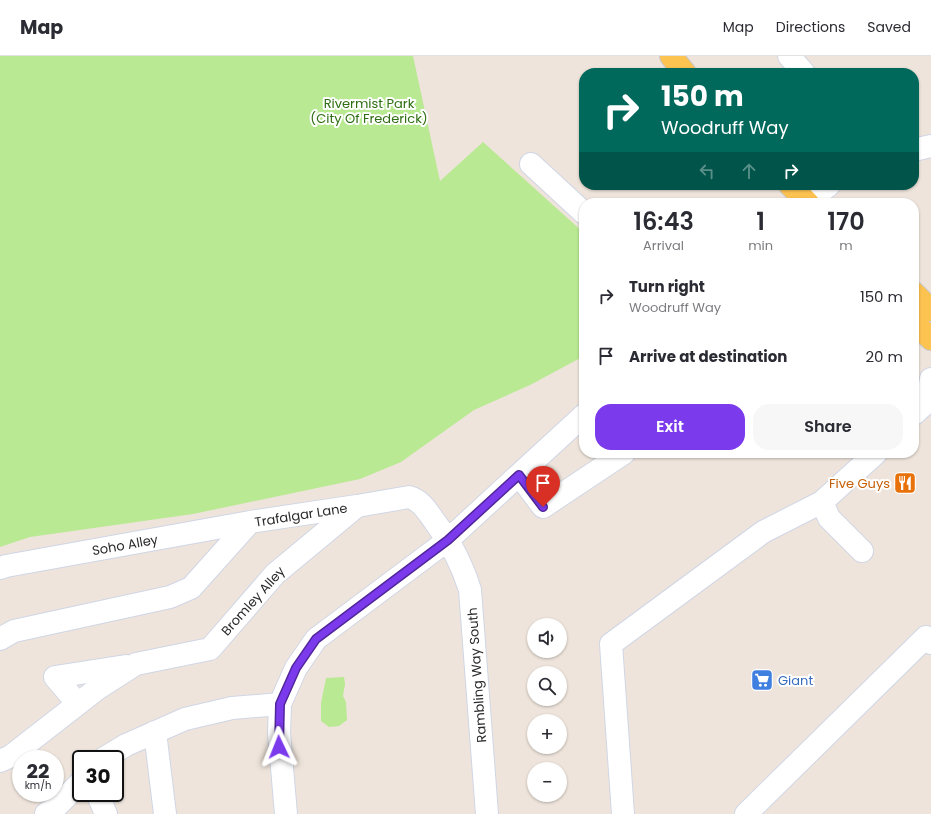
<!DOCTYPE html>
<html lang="en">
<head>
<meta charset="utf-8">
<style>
  :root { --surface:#fff; --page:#f7f7f7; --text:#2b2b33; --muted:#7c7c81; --line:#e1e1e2; --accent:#7c3aed }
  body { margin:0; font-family:Poppins,sans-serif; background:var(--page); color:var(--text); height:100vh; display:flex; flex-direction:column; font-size:15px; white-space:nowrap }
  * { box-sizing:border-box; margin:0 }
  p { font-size:13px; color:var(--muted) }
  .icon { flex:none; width:22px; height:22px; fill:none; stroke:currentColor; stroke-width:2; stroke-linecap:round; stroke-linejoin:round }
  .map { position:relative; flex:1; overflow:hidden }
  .sheet { position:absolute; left:579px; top:142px; width:340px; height:260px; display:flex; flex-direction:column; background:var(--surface); border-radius:16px; box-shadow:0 1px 3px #0004 }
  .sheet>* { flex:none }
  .top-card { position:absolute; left:579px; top:12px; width:340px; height:122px; border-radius:16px; box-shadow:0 1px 3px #0004; background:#00695c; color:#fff; overflow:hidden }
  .buttons { position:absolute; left:527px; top:562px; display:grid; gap:8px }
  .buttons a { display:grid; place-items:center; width:40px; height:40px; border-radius:50%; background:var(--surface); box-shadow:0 1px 3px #0004; font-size:20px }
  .speed { position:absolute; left:12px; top:694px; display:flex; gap:8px; font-size:20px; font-weight:700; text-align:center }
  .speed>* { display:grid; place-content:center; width:52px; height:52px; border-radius:50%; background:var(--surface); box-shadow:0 1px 3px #0004; line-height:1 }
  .speed small { font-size:10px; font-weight:400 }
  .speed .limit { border:2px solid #111; border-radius:6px; background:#fff; color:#111 }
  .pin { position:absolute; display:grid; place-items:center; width:34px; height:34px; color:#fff; margin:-41px -17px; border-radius:50% 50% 50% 0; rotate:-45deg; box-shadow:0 0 4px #0007 }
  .pin .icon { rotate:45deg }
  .me { position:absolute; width:44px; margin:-22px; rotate:358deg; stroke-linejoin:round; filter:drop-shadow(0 0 3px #0008) }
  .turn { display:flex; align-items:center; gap:14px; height:84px; padding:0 16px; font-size:18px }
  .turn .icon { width:52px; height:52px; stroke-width:2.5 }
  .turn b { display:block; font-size:28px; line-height:34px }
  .lanes { display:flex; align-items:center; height:38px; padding:0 16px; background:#0003; justify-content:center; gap:20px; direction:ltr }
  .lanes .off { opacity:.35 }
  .eta { display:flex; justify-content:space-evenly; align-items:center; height:68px; text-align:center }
  .eta b { font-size:24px; font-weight:600; line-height:28px }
  .button { display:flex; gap:8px; margin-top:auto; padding:8px 16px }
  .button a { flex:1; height:46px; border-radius:16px; background:var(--accent); color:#fff; font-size:16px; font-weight:600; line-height:46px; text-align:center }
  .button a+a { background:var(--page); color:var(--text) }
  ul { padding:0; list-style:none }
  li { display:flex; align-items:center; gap:12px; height:60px; padding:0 16px }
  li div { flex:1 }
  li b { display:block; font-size:15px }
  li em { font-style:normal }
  header { display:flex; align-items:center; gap:24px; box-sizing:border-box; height:56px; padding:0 20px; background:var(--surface); border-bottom:1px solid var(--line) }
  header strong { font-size:19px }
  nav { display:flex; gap:22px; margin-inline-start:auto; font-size:14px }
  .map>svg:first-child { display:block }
  .green { fill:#b9e992 }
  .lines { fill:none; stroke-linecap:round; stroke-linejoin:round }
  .minor-casing { stroke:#d0d6e5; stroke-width:24 }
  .major-casing { stroke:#c8c8c8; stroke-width:24 }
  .minor { stroke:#fff; stroke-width:22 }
  .major { stroke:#fdc351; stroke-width:22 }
  .route-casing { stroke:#51269a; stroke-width:10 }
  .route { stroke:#7c3aed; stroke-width:7 }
  .labels { text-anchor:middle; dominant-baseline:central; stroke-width:4; stroke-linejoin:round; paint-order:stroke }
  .park-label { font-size:13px; fill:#2f6e13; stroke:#fff }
  .food-label { font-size:13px; fill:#c56008; stroke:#fff; text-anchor:end }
  .street-label { font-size:13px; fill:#2a2a2a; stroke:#fff }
  .shop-label { font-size:13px; fill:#366cbe; stroke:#fff; text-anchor:start }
</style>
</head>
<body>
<header>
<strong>Map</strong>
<nav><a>Map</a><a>Directions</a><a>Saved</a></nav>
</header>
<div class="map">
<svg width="931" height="758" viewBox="0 0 931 758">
  <rect width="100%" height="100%" fill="#eee4db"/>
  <path class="green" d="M0 0H413L440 125 483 86 584 177V300L530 329 474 354 401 406 360 423 193 458 30 481 0 491Z
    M344 621 345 628 343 640 346 646 347 664 339 670 329 671 321 665V647L326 622Z"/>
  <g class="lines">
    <g class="minor-casing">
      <path id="minor" d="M789 0 804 17
        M914 94 931 90
        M531 108 584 157
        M806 147 829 129
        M931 323 927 346 931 345
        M914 358 927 346
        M519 419 543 451 624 397
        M862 495 829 462 822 446 876 397
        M0 512 6 510 250 466
        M0 583 14 575 170 541 191 532 250 466 357 450 409 441C422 445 427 455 435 466 451 487 462 508 470 534L487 758
        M78 648 55 621 126 610
        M155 676 165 758
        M103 703 126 689 185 663 232 652 280 648
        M0 705 11 700 97 633 136 608 210 593 275 518 357 450
        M97 737 106 758
        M46 758 55 752 81 726
        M286 758 279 677 280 648 296 612 316 583 448 484 584 359
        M623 758 611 588 763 476 822 446
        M746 758 926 581 931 587"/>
    </g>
    <g class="major-casing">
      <path id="major" d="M671 0 685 17
        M790 129 808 147
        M914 237 931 254
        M914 266 931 283"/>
    </g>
    <use href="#minor" class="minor"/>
    <use href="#major" class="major"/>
  </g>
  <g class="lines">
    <g class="route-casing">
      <path id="route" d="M279 691 280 648 296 612 316 583 448 484 519 419 543 451"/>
    </g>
    <use href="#route" class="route"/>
  </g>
  <defs>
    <g id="restaurant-square" transform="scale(1.15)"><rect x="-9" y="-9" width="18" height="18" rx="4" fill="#e8710a" stroke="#fff"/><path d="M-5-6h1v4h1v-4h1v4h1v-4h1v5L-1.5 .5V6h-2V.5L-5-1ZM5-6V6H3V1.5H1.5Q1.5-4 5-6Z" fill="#fff"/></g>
    <g id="supermarket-square" transform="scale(1.15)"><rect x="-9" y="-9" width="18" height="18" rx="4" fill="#3f7fe0" stroke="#fff"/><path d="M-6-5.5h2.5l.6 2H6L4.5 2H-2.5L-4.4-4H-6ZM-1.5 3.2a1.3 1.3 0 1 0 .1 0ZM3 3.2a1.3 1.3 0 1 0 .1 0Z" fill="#fff"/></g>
  </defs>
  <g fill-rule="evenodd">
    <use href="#restaurant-square" x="905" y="427"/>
    <use href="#supermarket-square" x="762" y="624"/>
  </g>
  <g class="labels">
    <g class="park-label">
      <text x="369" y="47">Rivermist Park<tspan x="369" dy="15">(City Of Frederick)</tspan></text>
    </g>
    <g class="food-label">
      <text x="890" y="427">Five Guys</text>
    </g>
    <g class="street-label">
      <text transform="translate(301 459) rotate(-9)">Trafalgar Lane</text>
      <text transform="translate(125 489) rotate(-10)">Soho Alley</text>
      <text transform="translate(253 545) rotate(-48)">Bromley Alley</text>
      <text transform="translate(477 619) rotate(-94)">Rambling Way South</text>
    </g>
    <g class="shop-label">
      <text x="778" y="624">Giant</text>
    </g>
  </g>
</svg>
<div class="buttons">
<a><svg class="icon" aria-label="sound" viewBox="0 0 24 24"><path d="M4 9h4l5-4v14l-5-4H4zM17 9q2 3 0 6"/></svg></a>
<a><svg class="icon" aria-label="search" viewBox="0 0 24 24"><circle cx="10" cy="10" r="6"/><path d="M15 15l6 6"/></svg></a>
<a>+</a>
<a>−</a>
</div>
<div class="speed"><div>22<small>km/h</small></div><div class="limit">30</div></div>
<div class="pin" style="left:543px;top:451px;background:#d93025"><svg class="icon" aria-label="arrive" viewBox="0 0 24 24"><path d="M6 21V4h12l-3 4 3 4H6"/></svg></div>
<svg class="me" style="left:279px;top:691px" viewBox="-20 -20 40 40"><path d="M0-17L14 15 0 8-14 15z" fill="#7c3aed" stroke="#fff" stroke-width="4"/></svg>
<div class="top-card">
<div class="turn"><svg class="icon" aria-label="right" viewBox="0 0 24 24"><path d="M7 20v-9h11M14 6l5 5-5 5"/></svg><div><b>150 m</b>Woodruff Way</div></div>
<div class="lanes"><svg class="icon off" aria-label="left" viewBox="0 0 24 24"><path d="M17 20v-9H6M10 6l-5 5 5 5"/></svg><svg class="icon off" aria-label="ahead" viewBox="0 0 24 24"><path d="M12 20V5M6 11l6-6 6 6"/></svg><svg class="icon" aria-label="right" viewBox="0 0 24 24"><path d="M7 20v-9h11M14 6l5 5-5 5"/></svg></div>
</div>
<section class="sheet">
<div class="eta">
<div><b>16:43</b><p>Arrival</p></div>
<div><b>1</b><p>min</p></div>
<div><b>170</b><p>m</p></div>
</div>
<ul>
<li><svg class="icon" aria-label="right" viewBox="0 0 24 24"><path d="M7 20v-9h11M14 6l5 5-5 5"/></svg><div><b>Turn right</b><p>Woodruff Way</p></div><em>150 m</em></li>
<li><svg class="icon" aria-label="arrive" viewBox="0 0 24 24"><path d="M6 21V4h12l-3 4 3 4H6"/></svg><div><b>Arrive at destination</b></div><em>20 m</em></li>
</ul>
<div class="button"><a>Exit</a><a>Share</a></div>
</section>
</div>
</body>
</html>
